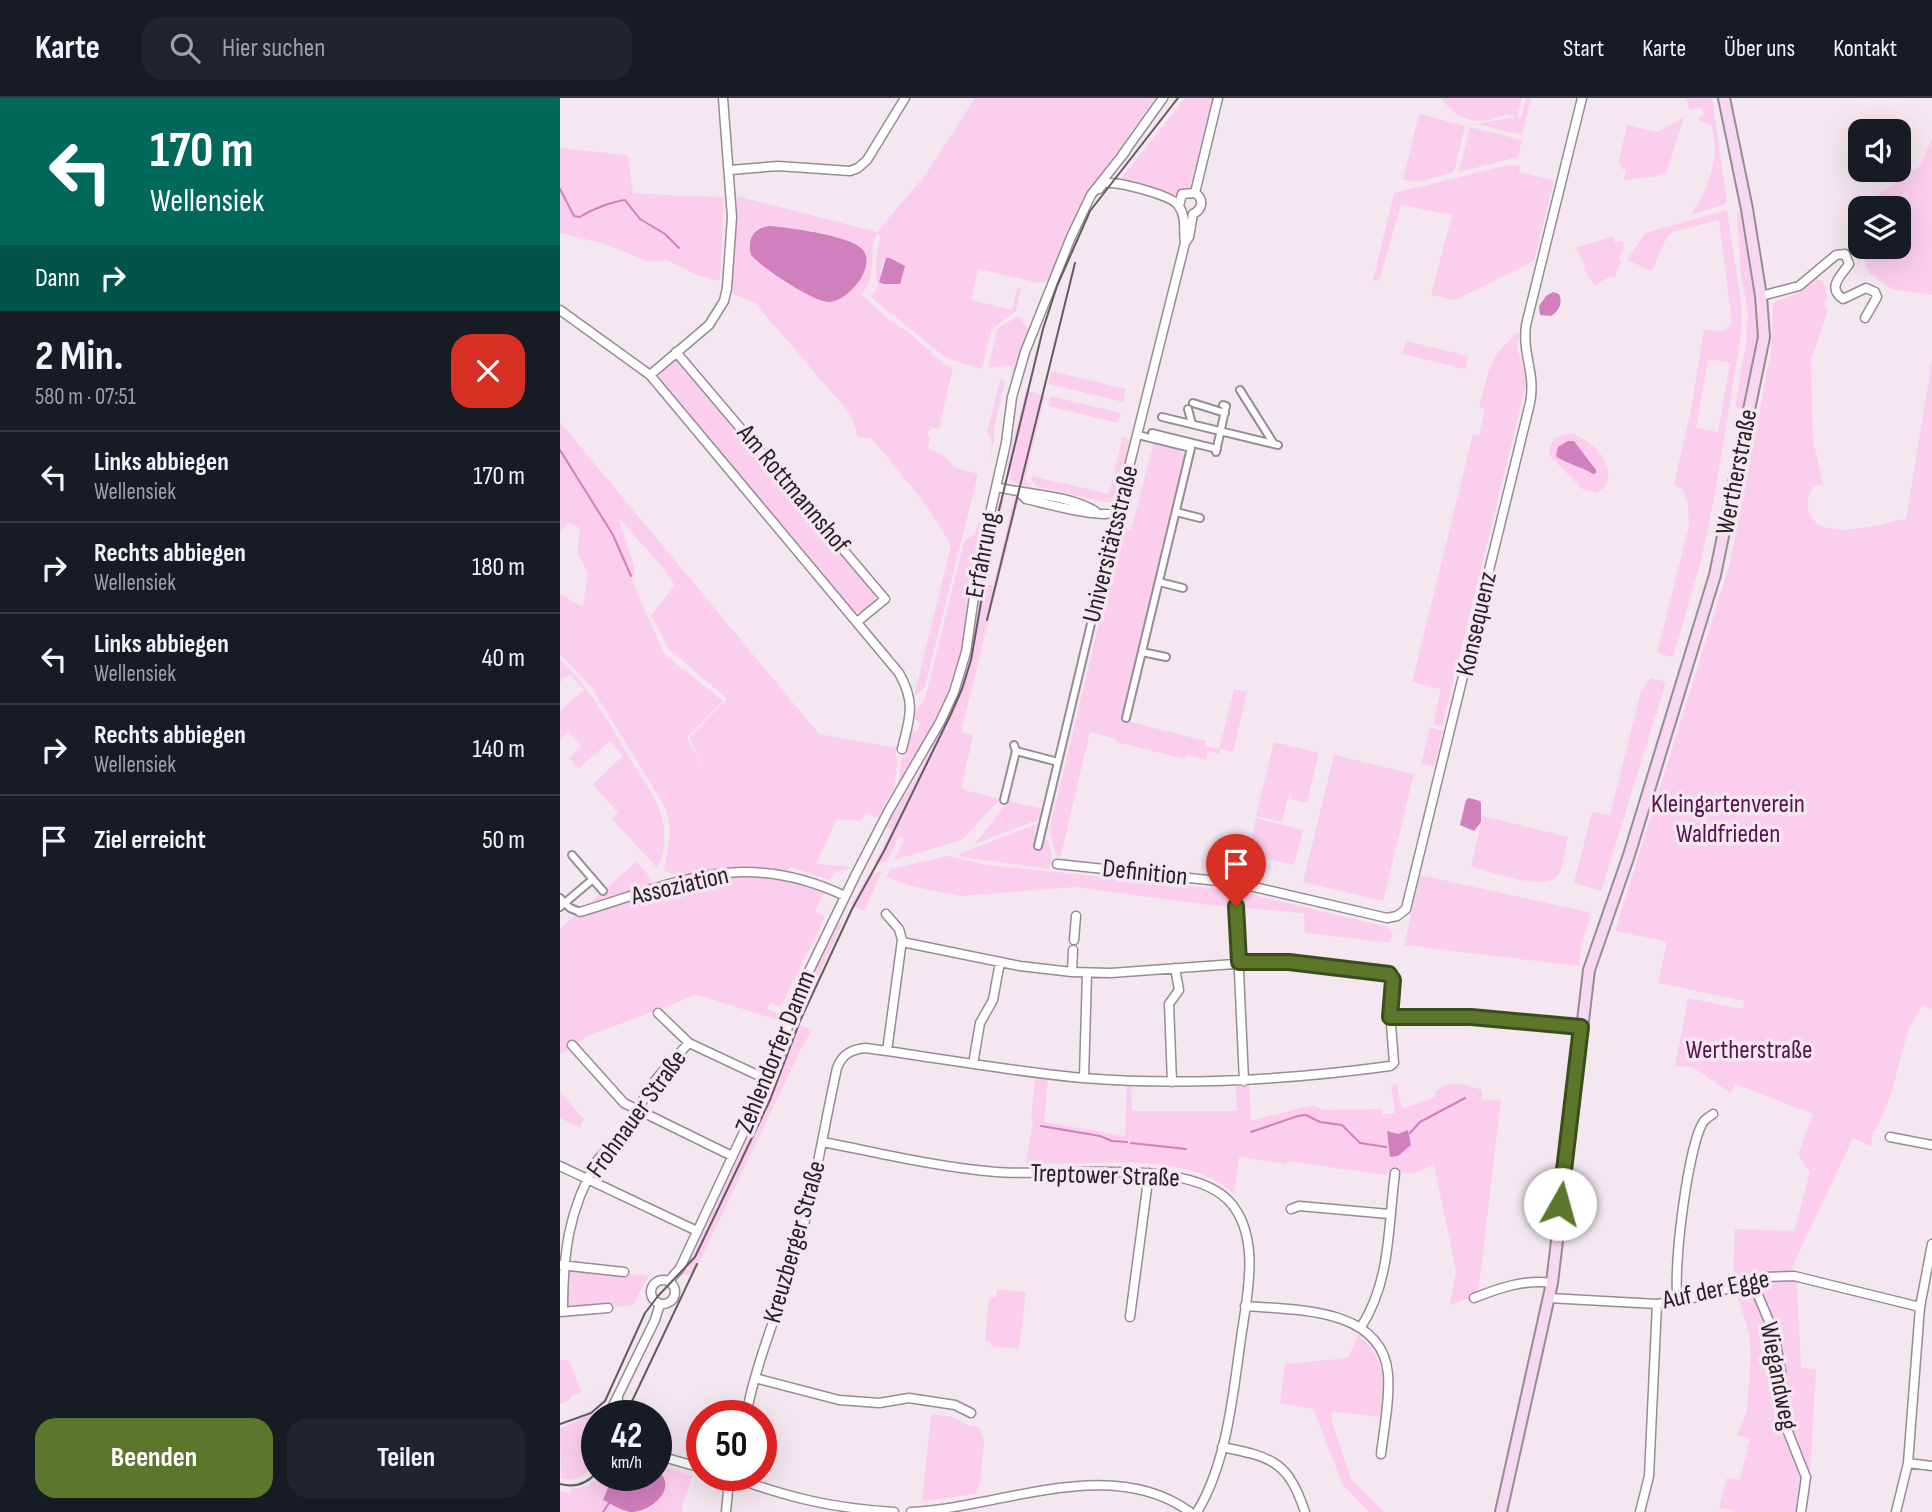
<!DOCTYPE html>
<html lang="de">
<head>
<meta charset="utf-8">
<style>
  :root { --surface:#171b24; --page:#20242c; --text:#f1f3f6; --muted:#9ea1a6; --line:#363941; --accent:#5c772b }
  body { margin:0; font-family:"Sofia Sans Condensed",sans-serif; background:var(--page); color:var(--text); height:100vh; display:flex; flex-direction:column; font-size:26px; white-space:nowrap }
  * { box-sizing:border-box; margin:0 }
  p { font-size:23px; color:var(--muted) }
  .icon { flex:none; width:38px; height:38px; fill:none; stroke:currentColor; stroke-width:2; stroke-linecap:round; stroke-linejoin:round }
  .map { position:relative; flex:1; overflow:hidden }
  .details { display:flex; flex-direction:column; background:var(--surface); width:560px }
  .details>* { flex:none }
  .guide { background:#00695c; color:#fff; overflow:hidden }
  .controls { position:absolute; left:1288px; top:21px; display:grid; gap:14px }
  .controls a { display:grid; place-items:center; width:63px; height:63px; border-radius:14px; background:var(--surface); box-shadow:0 7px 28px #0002; font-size:35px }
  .speed { position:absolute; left:21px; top:1302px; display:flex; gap:14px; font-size:35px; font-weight:700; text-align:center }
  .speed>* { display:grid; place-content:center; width:91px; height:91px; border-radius:50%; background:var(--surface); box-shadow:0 7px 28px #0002; line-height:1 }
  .speed small { font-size:18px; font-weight:400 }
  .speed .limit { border:10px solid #d22; background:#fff; color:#111 }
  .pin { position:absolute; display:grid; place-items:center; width:60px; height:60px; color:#fff; margin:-72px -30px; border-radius:50% 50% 50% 0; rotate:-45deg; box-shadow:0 0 7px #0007 }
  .pin .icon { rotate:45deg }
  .me { position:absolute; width:77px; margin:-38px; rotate:7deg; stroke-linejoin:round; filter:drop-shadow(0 0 5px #0008) }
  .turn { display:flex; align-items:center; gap:24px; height:147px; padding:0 35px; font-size:32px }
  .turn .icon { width:91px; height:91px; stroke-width:2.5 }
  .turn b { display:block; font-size:49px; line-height:60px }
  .then { display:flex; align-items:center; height:66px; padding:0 35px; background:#0003; gap:14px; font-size:26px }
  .round { display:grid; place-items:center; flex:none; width:74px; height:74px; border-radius:21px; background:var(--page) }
  .summary { display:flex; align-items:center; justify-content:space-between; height:119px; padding:0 35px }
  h1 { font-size:42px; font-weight:700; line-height:52px }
  .button { display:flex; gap:14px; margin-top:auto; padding:14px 35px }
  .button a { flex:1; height:80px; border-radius:21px; background:var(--accent); color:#fff; font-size:28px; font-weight:700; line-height:80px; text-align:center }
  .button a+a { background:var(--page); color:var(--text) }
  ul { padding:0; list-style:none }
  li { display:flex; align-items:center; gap:21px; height:91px; padding:0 35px; border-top:2px solid var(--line) }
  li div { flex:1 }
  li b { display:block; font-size:26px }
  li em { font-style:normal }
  header { display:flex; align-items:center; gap:42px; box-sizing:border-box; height:98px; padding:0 35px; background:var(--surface); border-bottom:2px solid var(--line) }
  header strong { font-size:33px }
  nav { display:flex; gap:38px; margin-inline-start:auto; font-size:24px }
  .search { width:490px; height:63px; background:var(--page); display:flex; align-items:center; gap:18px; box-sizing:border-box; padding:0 24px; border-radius:21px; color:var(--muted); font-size:26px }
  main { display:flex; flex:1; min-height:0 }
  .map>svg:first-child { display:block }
  .green { fill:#fbceee; fill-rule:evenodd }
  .water { fill:#d27fbe }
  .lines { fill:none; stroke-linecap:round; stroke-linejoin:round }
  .stream { stroke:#d27fbe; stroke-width:2 }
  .pedestrian-casing { stroke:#978c94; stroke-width:10 }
  .minor-casing { stroke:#978c94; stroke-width:11 }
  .secondary-casing { stroke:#978c94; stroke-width:14 }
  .pedestrian { stroke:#fff; stroke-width:6 }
  .minor { stroke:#fff; stroke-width:8 }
  .secondary { stroke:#f8d8f0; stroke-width:10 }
  .tram { stroke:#635c61; stroke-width:2 }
  .route-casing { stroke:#3c4d1c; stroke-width:18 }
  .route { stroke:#5c772b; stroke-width:12 }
  .labels { text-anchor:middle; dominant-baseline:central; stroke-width:7; stroke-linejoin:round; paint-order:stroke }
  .street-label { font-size:26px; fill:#231f22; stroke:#f4e7f0 }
  .park-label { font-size:26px; fill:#5b114e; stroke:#f4e7f0 }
</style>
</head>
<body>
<header>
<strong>Karte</strong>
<div class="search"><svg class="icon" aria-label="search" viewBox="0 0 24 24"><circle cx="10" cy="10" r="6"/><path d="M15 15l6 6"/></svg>Hier suchen</div>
<nav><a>Start</a><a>Karte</a><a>Über uns</a><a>Kontakt</a></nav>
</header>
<main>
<section class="details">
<div class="guide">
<div class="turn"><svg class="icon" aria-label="left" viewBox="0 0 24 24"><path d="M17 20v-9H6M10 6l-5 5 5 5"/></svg><div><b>170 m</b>Wellensiek</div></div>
<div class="then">Dann<svg class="icon" aria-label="right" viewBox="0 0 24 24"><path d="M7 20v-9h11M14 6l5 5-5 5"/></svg></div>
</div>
<div class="summary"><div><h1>2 Min.</h1><p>580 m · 07:51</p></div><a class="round" style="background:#d93025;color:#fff"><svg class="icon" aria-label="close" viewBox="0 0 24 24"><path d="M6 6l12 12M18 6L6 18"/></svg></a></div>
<ul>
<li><svg class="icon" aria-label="left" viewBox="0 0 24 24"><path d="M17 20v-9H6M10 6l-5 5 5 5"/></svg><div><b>Links abbiegen</b><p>Wellensiek</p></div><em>170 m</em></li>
<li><svg class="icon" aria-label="right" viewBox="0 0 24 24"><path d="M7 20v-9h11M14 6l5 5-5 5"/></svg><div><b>Rechts abbiegen</b><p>Wellensiek</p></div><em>180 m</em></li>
<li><svg class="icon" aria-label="left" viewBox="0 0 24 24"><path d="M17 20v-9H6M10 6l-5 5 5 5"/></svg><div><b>Links abbiegen</b><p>Wellensiek</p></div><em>40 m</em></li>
<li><svg class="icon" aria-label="right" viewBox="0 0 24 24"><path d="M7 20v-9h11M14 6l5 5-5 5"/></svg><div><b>Rechts abbiegen</b><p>Wellensiek</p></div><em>140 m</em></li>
<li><svg class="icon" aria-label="arrive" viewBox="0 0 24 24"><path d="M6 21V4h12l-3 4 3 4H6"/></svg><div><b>Ziel erreicht</b></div><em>50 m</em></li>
</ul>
<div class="button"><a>Beenden</a><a>Teilen</a></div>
</section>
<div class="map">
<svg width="1372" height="1414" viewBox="0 0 1372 1414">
  <rect width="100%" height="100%" fill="#f4e7f0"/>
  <path class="green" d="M415 0H595L524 101 488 182 479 185 418 171 411 202 452 212 457 190 461 191 456 213 431 232 422 271 386 260 311 199 318 188C314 179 317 148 321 138L317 135C307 154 319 180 301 196L327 220 351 236 385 267 393 270 379 330H372L367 335 370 341 368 350 382 357 396 370 418 376 365 589 356 597 355 594 391 448C371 409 339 374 312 341L298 339 291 317 195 205 172 196 177 98 317 134 366 76ZM219 129 247 132 281 141 300 181C293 191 283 202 270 204 255 206 201 169 191 157L189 146 192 137ZM327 160 344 167 339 186H323L319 184 323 163Z
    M625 0H654L634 90 622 92 615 101 566 85 561 81Z
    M881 0H962L957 19 961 20 966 0H971L962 37 917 26 956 19C942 15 942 19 929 22 909 26 892 17 881 0Z
    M1126 0H1152L1167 104 1165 106 1131 117C1134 110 1139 104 1142 98 1152 77 1160 49 1151 27L1138 22V20L1144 17 1141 9 1130 12Z
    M859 16 905 28 894 74 858 84 843 82Z
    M1124 19 1107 73 1097 78 1064 82 1066 72 1060 70 1061 66 1058 65 1067 27 1097 34Z
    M910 29 962 42 958 59 899 74Z
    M1372 41V197L1331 191 1309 175 1292 128 1300 113V149H1339V110H1302L1304 106 1360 68Z
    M0 50 68 57 73 95 122 98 164 99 160 183 136 177 107 162 90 164 42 145 0 135Z
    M949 67 960 68 959 74 994 82 974 163 895 202 871 197 892 117 841 107 819 183 813 182 834 95Z
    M1167 112 1182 211 1181 237 1155 396 1141 463 1113 559 1097 555 1129 427 1128 405 1123 392 1114 386 1131 312 1144 231 1163 233 1172 225 1159 122 1112 134 1106 141 1092 173 1067 162 1085 135ZM1148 261 1170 265 1158 334 1136 330Z
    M1183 114 1198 208 1199 228 1184 309 1180 311 1175 308 1186 245 1188 214 1181 176 1177 115Z
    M1053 138 1055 145 1063 143 1064 150 1059 160 1061 165 1054 180 1051 178 1035 187 1024 171 1025 167 1015 150Z
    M1257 180 1263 183 1267 199 1264 206 1268 212 1249 268 1251 269 1253 342 1263 386 1254 388C1249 396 1246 404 1249 414 1259 446 1322 425 1346 421L1372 262V911L1363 907C1344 931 1341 962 1333 989 1329 1003 1322 1017 1317 1031L1313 1033 1311 1048 1293 1040 1233 1167 1232 1174 1215 1175 1173 1183 1175 1131 1234 1133 1250 1074 1238 1057 1253 1016 1175 986 1171 995 1131 968 1115 969 1128 900 1183 911 1184 903 1098 885 1107 844 1055 833 1170 465 1211 254 1213 205 1240 194Z
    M458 218 468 230 453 277 450 267 428 270 438 230Z
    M956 235 959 236 957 249 967 283 882 629 873 626 881 591 852 584 913 336 919 337 925 311 919 309 929 272 936 257Z
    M846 243 908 258 905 271 842 256Z
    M115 262 120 263 315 494 314 505 303 514H293L288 508 99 283 101 271 110 263Z
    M491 273 566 291 563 304 488 286Z
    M440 282 445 283 434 331V343L429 362 432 343 427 334Z
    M466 292 485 297 465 381 473 390 457 386 449 380 450 373 446 372Z
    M490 298 561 315 558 325 488 308Z
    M0 324 259 636 334 649 338 645 335 660 338 661 334 690 317 720 306 714 301 723 277 721 256 766 291 769 274 775 270 782 230 769 228 773C208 770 188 767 168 769 146 771 126 782 104 773 108 748 114 735 105 709L32 590 0 556V496L23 509 28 475 17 454 20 430 8 425 0 434V353L51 436 69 473 53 436 0 351ZM58 419 98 464 115 487 91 517 108 550 167 601 129 640 155 694 127 639 163 603 105 557 102 551 72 483 75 471Z
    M1012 335C1019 339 1026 342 1032 347 1047 359 1058 385 1036 395L1022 391 989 357C989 342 997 337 1012 335ZM1008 343H1014L1023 355 1028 373 1025 370 1006 365Z
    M563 338 570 343 560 385 551 404H544L476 388 472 383V378L549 396Z
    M594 344C606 346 620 346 625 360L562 622 646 643 645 648 659 651 674 591 687 594 673 654 660 651 659 656 648 653 646 662 627 657 625 661 556 644V641L530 634 502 753 500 759H497L489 733 562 430 571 432Z
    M454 400H459L401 634 413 637 401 691 440 701 402 742 334 762 345 741 339 738 327 763 314 766 332 732 324 728 357 679 370 653 405 577 412 547 423 470 438 406 444 401 425 485 433 488Z
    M418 423 420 426C409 475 410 527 396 575 383 616 359 654 338 691L341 663 348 636 350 633 358 632 360 624 353 620V616L365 601 404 443 415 436Z
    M0 562C32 591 53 632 75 669 84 684 97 700 101 717 106 733 106 755 97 770L52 721 58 715 33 686 63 658 50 643 19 670 9 660 21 648 9 634 0 642V613L24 592 10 576 0 584Z
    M1091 580 1106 584 1041 793 1014 785 1032 714 1050 717 1081 593Z
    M870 629 883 633 874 669 861 666Z
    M714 644 759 655 747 705 731 701 732 697 729 696 722 724 696 718Z
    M774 657 854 676 823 803 743 784Z
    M448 703 481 710 478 722 415 746Z
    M923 718 1008 739C1005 750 1004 765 999 776 988 796 929 773 911 768Z
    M696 720 743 732 734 767 688 756Z
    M477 726 474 738 487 741 492 757 489 771 401 759 399 756Z
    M388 758 427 767 672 792 828 829 833 835 830 845 745 835 744 815 648 807 515 789 401 798 351 788 327 779 330 771Z
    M77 763 92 782V787L89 790 28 807Z
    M322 773 304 813 291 807 308 777Z
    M197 777 222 780 265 793 255 813 265 819 221 909 210 904 207 910 222 918 221 923 135 896 121 903 28 938 0 956V831L13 819 143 781Z
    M860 777 1032 815 1021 847 1019 868 844 847Z
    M277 824 282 826 240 919 234 916 239 900Z
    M233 924 252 932 242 949 133 1177H121L129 1159 131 1160 214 985 212 983 226 954Z
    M475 980 488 982 484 1024 565 1038 567 988H571L572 1013H677L676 988 689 987 691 1023 753 1007 763 1012 821 1011 822 1017 835 1015 831 987 837 986 842 1011 875 999V994C892 980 902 986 922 992V1003L941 1001 918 1197 890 1207 896 1174 874 1067 851 1076 833 1072 824 1077 727 1063 726 1066 679 1059 674 1096C626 1050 528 1069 466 1065L473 1022 471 1021Z
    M0 994 24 1021 20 1030 0 1020Z
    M9 1172 89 1177 73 1207 55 1209 54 1206 11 1210 6 1205Z
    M1220 1182 1237 1183 1241 1270 1256 1271 1250 1378 1236 1349 1225 1315 1224 1284 1197 1187Z
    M1189 1190 1212 1244 1223 1335 1240 1368 1242 1382 1237 1414H1173V1412L1159 1410 1167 1380 1180 1382 1190 1340 1177 1337 1187 1312 1191 1258 1189 1235 1175 1191Z
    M437 1191 466 1194 459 1251 431 1248V1244L425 1243 429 1199H436Z
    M798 1237C826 1258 825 1288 821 1319L773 1314 771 1321 791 1381 824 1414H809L783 1387 753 1311 720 1305 725 1266 788 1260Z
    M0 1262H9L22 1294 10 1299V1302L0 1306Z
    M38 1313 40 1318H37V1364C26 1376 19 1385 1 1380L0 1331Z
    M371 1316 393 1319 408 1327 419 1329 424 1344 420 1385 415 1396 362 1403Z
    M96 1366 133 1378 122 1408 123 1414H0V1393L9 1395 11 1391 28 1388 40 1377H96Z"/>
  <path class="water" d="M209 128C227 129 293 138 303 152 310 161 305 174 300 182 293 192 281 203 270 204 254 205 201 169 191 157 187 142 193 130 209 128Z
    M326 160H330L345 168 340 186H323L319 184Z
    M993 194 999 196C1003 205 999 213 991 218L980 217 979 208 986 198Z
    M1008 343H1014L1036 372V375L1033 376C1021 368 1008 367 996 358L998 349Z
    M909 700 920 703 921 705V724L914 733 900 727 906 702Z
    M848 1032 851 1047 838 1058 830 1059 827 1033 838 1036Z
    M96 1371C120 1388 93 1414 70 1414 61 1412 51 1406 43 1402L53 1377H96Z"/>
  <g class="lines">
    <path class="stream" d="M0 91 14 118 20 119C30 112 54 103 65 102L80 121 105 136 119 150
      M0 352 53 437 71 478
      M481 1028 540 1038 552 1043 567 1044
      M691 1034 738 1018 746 1017 760 1024 782 1027 800 1045 826 1049
      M850 1035 860 1024 905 1000
      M571 1045 626 1051
      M43 1414 49 1405"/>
    <g class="pedestrian-casing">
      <path id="pedestrian" d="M680 292 714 346
        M633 305 665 315
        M628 311 632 326
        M602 319 718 347
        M592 335 657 351
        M656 354 666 308 663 307
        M616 414 640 420
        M599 484 623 490
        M582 554 606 559
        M566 620 631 350 578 337
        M456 653 498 664
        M444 702 456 653 454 647
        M478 748 555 425 554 417
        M12 757 43 793
        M0 800 10 810 20 814
        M0 809 33 781"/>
    </g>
    <g class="minor-casing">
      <path id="minor" d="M563 56 603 0
        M170 72 218 68 290 73 298 70 307 62 345 0
        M539 91 544 85C557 83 611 97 618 107 627 119 623 132 625 145
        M635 95 658 0
        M619 108 622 96 635 95
        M633 116C643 111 644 101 635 95
        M1201 198 1239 188 1276 157 1285 156 1289 166C1282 177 1266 189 1283 201L1306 190 1315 194 1317 199 1305 220
        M0 212 90 277 339 575C356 605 350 619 342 651
        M116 254 325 501 297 524
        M90 277 149 227 164 203 167 190 172 119 163 0
        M437 389C468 397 506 396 535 413
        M459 394 466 401C484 405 546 423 558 413L625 145 629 139 633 116
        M497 766 677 785 827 820 837 818 846 811 970 305C976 274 962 258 966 227L1022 0
        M676 808 684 983
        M20 814C119 784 183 750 285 798
        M326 816 339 831 342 842 327 953
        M514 842 516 818
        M512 874 513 852
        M98 915 129 945 208 982
        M830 919H911L1021 929
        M12 947 64 1005 172 1058
        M413 966 420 925 433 902 440 864
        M524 980 527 875
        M612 984 609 906 619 892 615 870
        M1330 1039 1372 1047
        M263 1044C320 1055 377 1069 436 1074 495 1079 626 1059 668 1102 702 1137 687 1198 681 1240 673 1296 667 1365 637 1414
        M0 1068 137 1133
        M731 1111 739 1108 829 1116
        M0 1167 64 1174
        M91 1194a12 12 0 1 1 24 0a12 12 0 1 1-24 0Z
        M109 1183 120 1170 220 957 236 900 296 776 329 712 380 624 394 594 406 554 419 464 446 345 452 299 465 254 511 139 531 97 565 54
        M1192 1183 1214 1235 1221 1273 1224 1324 1246 1379 1241 1414
        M914 1200C939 1190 965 1181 992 1185
        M989 1200 1097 1206 1144 1198 1205 1179 1234 1178 1360 1209
        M1118 1203C1112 1175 1128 1045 1144 1023 1147 1020 1150 1018 1153 1016
        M685 1208C735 1212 822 1209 828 1276 830 1302 824 1330 821 1356
        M3 1213C3 1156 8 1113 37 1063 45 1050 62 1047 69 1034 76 1024 78 1011 84 1000 95 979 113 962 129 945
        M0 1214 48 1210
        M570 1219 589 1075
        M801 1229C831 1183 828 1128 835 1075
        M195 1280 279 1302 319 1305 349 1300 395 1307 411 1315
        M48 1318 95 1222 100 1206
        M56 1318 58 1301
        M186 1318C196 1263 219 1212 235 1159 254 1096 263 1033 277 970 282 956 292 951 306 950 378 960 449 973 522 980 625 988 728 982 830 968L834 965 830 913 833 882 829 876 715 863 551 875 512 874 460 868 342 844
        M662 1349C712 1359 728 1363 745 1414
        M96 1357 142 1370
        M1348 1365 1372 1368
        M166 1377C227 1399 269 1410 334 1414
        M166 1414 168 1393 174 1377
        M351 1414C440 1410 550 1356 630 1414
        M1080 1414 1089 1378 1097 1206
        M1336 1414 1348 1365 1360 1209 1372 1146"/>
    </g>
    <g class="secondary-casing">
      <path id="secondary" d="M941 1414 992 1185 1029 872 1069 757 1155 477 1204 239 1201 198 1187 111 1164 0"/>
    </g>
    <use href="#pedestrian" class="pedestrian"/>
    <use href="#minor" class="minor"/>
    <use href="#secondary" class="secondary"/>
    <path class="tram" d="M427 522 515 165
      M65 1318 137 1166
      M0 1326 31 1315 45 1303 85 1215 98 1198 135 1159 210 1002 240 923 292 811 324 753 390 618 402 591 411 562 432 441 483 231 497 188 530 113 618 0
      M0 1386C15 1390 27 1386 37 1374"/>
  </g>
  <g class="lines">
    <g class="route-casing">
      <path id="route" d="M676 808 679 864H729L829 876 833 882 830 919H911L1021 929 1000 1106"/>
    </g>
    <use href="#route" class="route"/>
  </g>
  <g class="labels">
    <g class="street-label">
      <text transform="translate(1177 374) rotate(-79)">Wertherstraße</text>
      <text transform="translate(233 391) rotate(50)">Am Rottmannshof</text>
      <text transform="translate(551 446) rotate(-76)">Universitätsstraße</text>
      <text transform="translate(423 457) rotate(-79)">Erfahrung</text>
      <text transform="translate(917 526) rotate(-77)">Konsequenz</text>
      <text transform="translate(585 775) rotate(6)">Definition</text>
      <text transform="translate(120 788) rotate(-13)">Assoziation</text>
      <text transform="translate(216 954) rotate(-68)">Zehlendorfer Damm</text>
      <text transform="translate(77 1016) rotate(-54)">Frohnauer Straße</text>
      <text transform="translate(545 1078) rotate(2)">Treptower Straße</text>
      <text transform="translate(235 1144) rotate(-74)">Kreuzberger Straße</text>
      <text transform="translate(1156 1192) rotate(-12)">Auf der Egge</text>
      <text transform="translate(1218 1278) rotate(79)">Wiegandweg</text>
    </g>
    <g class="park-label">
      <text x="1168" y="706">Kleingartenverein<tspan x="1168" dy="30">Waldfrieden</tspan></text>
      <text x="1189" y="952">Wertherstraße</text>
    </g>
  </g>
</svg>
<div class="controls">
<a><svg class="icon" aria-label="sound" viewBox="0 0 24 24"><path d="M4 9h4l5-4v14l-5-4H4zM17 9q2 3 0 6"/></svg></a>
<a><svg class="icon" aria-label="layers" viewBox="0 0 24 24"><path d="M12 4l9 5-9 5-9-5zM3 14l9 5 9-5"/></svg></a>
</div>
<div class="speed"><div>42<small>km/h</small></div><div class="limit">50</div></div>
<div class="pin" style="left:676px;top:808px;background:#d93025"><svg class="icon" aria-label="arrive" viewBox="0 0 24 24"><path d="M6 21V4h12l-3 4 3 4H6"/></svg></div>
<svg class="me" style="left:1000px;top:1106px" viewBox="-20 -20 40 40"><circle r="19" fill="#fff"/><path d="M0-13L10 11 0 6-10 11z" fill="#5c772b"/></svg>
</div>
</main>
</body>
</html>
